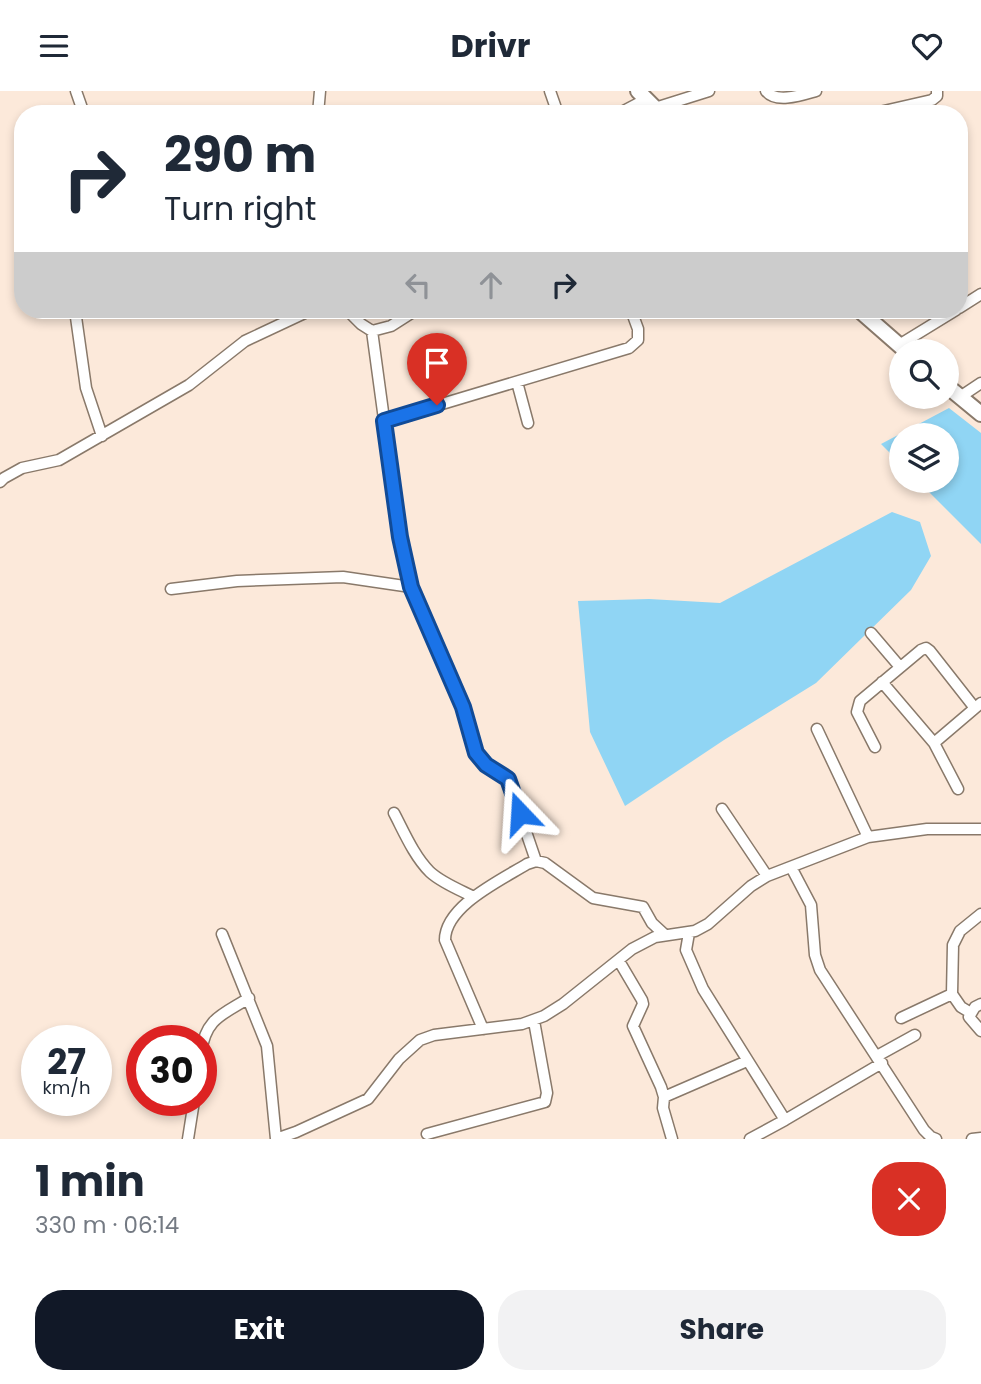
<!DOCTYPE html>
<html lang="en">
<head>
<meta charset="utf-8">
<style>
  :root { --surface:#fff; --page:#f2f2f3; --text:#1f2937; --muted:#747a83; --accent:#111827 }
  body { margin:0; font-family:Poppins,sans-serif; background:var(--page); color:var(--text); height:100vh; display:flex; flex-direction:column; font-size:26px; white-space:nowrap }
  * { box-sizing:border-box; margin:0 }
  p { font-size:23px; color:var(--muted) }
  .icon { flex:none; width:38px; height:38px; fill:none; stroke:currentColor; stroke-width:2; stroke-linecap:round; stroke-linejoin:round }
  .map { position:relative; height:1048px; overflow:hidden }
  .side { display:flex; flex-direction:column; background:var(--surface); flex:1 }
  .side>* { flex:none }
  .hud { position:absolute; left:14px; top:14px; width:954px; height:214px; border-radius:28px; box-shadow:0 4px 10px #0003; background:#fff; color:var(--text); overflow:hidden }
  .tools { position:absolute; left:889px; top:248px; display:grid; gap:14px }
  .tools a { display:grid; place-items:center; width:70px; height:70px; border-radius:50%; background:var(--surface); box-shadow:0 4px 10px #0003; font-size:35px }
  .speed { position:absolute; left:21px; top:934px; display:flex; gap:14px; font-size:35px; font-weight:700; text-align:center }
  .speed>* { display:grid; place-content:center; width:91px; height:91px; border-radius:50%; background:var(--surface); box-shadow:0 4px 10px #0003; line-height:1 }
  .speed small { font-size:18px; font-weight:400 }
  .speed .limit { border:10px solid #d22; background:#fff; color:#111 }
  .pin { position:absolute; display:grid; place-items:center; width:60px; height:60px; color:#fff; margin:-72px -30px; border-radius:50% 50% 50% 0; rotate:-45deg; box-shadow:0 0 7px #0007 }
  .pin .icon { rotate:45deg }
  .me { position:absolute; width:77px; margin:-38px; rotate:340deg; stroke-linejoin:round; filter:drop-shadow(0 0 5px #0008) }
  .turn { display:flex; align-items:center; gap:24px; height:147px; padding:0 35px; font-size:32px }
  .turn .icon { width:91px; height:91px; stroke-width:2.5 }
  .turn b { display:block; font-size:49px; line-height:60px }
  .lanes { display:flex; align-items:center; height:66px; padding:0 35px; background:#0003; justify-content:center; gap:35px; direction:ltr }
  .lanes .off { opacity:.35 }
  .round { display:grid; place-items:center; flex:none; width:74px; height:74px; border-radius:28px; background:var(--page) }
  .head { display:flex; align-items:center; justify-content:space-between; height:119px; padding:0 35px }
  h1 { font-size:42px; font-weight:700; line-height:52px }
  .primary-button { display:flex; gap:14px; margin-top:auto; padding:14px 35px }
  .primary-button a { flex:1; height:80px; border-radius:28px; background:var(--accent); color:#fff; font-size:28px; font-weight:700; line-height:80px; text-align:center }
  .primary-button a+a { background:var(--page); color:var(--text) }
  header { display:flex; justify-content:space-between; align-items:center; height:91px; padding:0 35px; background:var(--surface); font-size:32px; font-weight:700 }
  .map>svg:first-child { display:block }
  .water { fill:#90d5f4 }
  .lines { fill:none; stroke-linecap:round; stroke-linejoin:round }
  .minor-casing { stroke:#89796a; stroke-width:13 }
  .secondary-casing { stroke:#89796a; stroke-width:18 }
  .minor { stroke:#fff; stroke-width:10 }
  .secondary { stroke:#fff; stroke-width:14 }
  .route-casing { stroke:#114b97; stroke-width:18 }
  .route { stroke:#1a73e8; stroke-width:12 }
</style>
</head>
<body>
<header><svg class="icon" aria-label="menu" viewBox="0 0 24 24"><path d="M4 6h16M4 12h16M4 18h16"/></svg>Drivr<svg class="icon" aria-label="heart" viewBox="0 0 24 24"><path d="M12 20l-8-8c-3-5 5-10 8-4 3-6 11-1 8 4z"/></svg></header>
<div class="map">
<svg width="981" height="1048" viewBox="0 0 981 1048">
  <rect width="100%" height="100%" fill="#fce9da"/>
  <path class="water" d="M949 317 981 342V453L918 390H947V345H901V373L881 353Z
    M892 421 920 431 931 465 911 499 816 592 724 649 625 715 590 641 578 510 649 508 720 512Z"/>
  <g class="lines">
    <g class="minor-casing">
      <path id="minor" d="M76 0 84 23
        M550 0 558 23
        M766 0C776 13 802 4 816 0
        M655 17 709 0
        M875 22 932 9 937 5V0
        M318 23 320 0
        M618 23 639 12
        M959 217 981 203
        M75 219 86 297 102 345
        M347 219 361 233 372 240 391 235 416 219
        M372 240 400 446 411 496 463 616 476 662 487 674 508 688 536 770
        M899 254 956 219
        M517 291 528 332
        M960 306 981 292
        M385 330 629 257 638 249V238L631 219
        M0 391 4 387 22 377 59 369 189 294 245 250 311 219
        M171 498 237 490 343 486 411 496
        M871 542 900 576
        M882 591 934 652 958 698
        M817 638 868 746
        M934 652 981 612
        M875 656 857 621 860 610 921 559 926 557 930 560 974 616
        M722 718 767 785
        M394 722C404 741 414 765 430 781 442 792 460 799 474 806
        M791 776 811 814 815 864 820 879 924 1039 931 1046 936 1048
        M689 842 686 859 703 898 785 1029 750 1048
        M222 843 267 955 276 1048
        M619 870 642 909 643 913 633 935 661 996 664 1006 663 1017 672 1048
        M981 913 975 916 969 926 981 940
        M971 922 961 916 952 903 953 854 960 840 981 823
        M901 927 952 903
        M483 938 445 849C445 815 501 789 527 773L536 770 545 772 593 807 643 816 652 832 665 844
        M201 961C206 927 222 924 249 907
        M877 965 915 944
        M664 1006 747 970
        M785 1029 882 972
        M427 1043 545 1011 547 1002 534 930
        M188 1048 194 1010
        M276 1048 296 1041 368 1008 399 968 420 949 434 944 522 933 544 925 563 913 632 858 655 846 695 840 708 833 751 795 767 785 868 746 927 738H981
        M972 1048 981 1047"/>
    </g>
    <g class="secondary-casing">
      <path id="secondary" d="M638 0 661 23
        M859 219 907 261
        M947 295 981 323"/>
    </g>
    <use href="#minor" class="minor"/>
    <use href="#secondary" class="secondary"/>
  </g>
  <g class="lines">
    <g class="route-casing">
      <path id="route" d="M437 314 384 330 400 446 411 496 463 616 476 662 486 674 508 688 520 722"/>
    </g>
    <use href="#route" class="route"/>
  </g>
</svg>
<div class="tools">
<a><svg class="icon" aria-label="search" viewBox="0 0 24 24"><circle cx="10" cy="10" r="6"/><path d="M15 15l6 6"/></svg></a>
<a><svg class="icon" aria-label="layers" viewBox="0 0 24 24"><path d="M12 4l9 5-9 5-9-5zM3 14l9 5 9-5"/></svg></a>
</div>
<div class="speed"><div>27<small>km/h</small></div><div class="limit">30</div></div>
<div class="pin" style="left:437px;top:314px;background:#d93025"><svg class="icon" aria-label="arrive" viewBox="0 0 24 24"><path d="M6 21V4h12l-3 4 3 4H6"/></svg></div>
<svg class="me" style="left:520px;top:722px" viewBox="-20 -20 40 40"><path d="M0-17L14 15 0 8-14 15z" fill="#1a73e8" stroke="#fff" stroke-width="4"/></svg>
<div class="hud">
<div class="turn"><svg class="icon" aria-label="right" viewBox="0 0 24 24"><path d="M7 20v-9h11M14 6l5 5-5 5"/></svg><div><b>290 m</b>Turn right</div></div>
<div class="lanes"><svg class="icon off" aria-label="left" viewBox="0 0 24 24"><path d="M17 20v-9H6M10 6l-5 5 5 5"/></svg><svg class="icon off" aria-label="ahead" viewBox="0 0 24 24"><path d="M12 20V5M6 11l6-6 6 6"/></svg><svg class="icon" aria-label="right" viewBox="0 0 24 24"><path d="M7 20v-9h11M14 6l5 5-5 5"/></svg></div>
</div>
</div>
<section class="side">
<div class="head"><div><h1>1 min</h1><p>330 m · 06:14</p></div><a class="round" style="background:#d93025;color:#fff"><svg class="icon" aria-label="close" viewBox="0 0 24 24"><path d="M6 6l12 12M18 6L6 18"/></svg></a></div>
<div class="primary-button"><a>Exit</a><a>Share</a></div>
</section>
</body>
</html>
